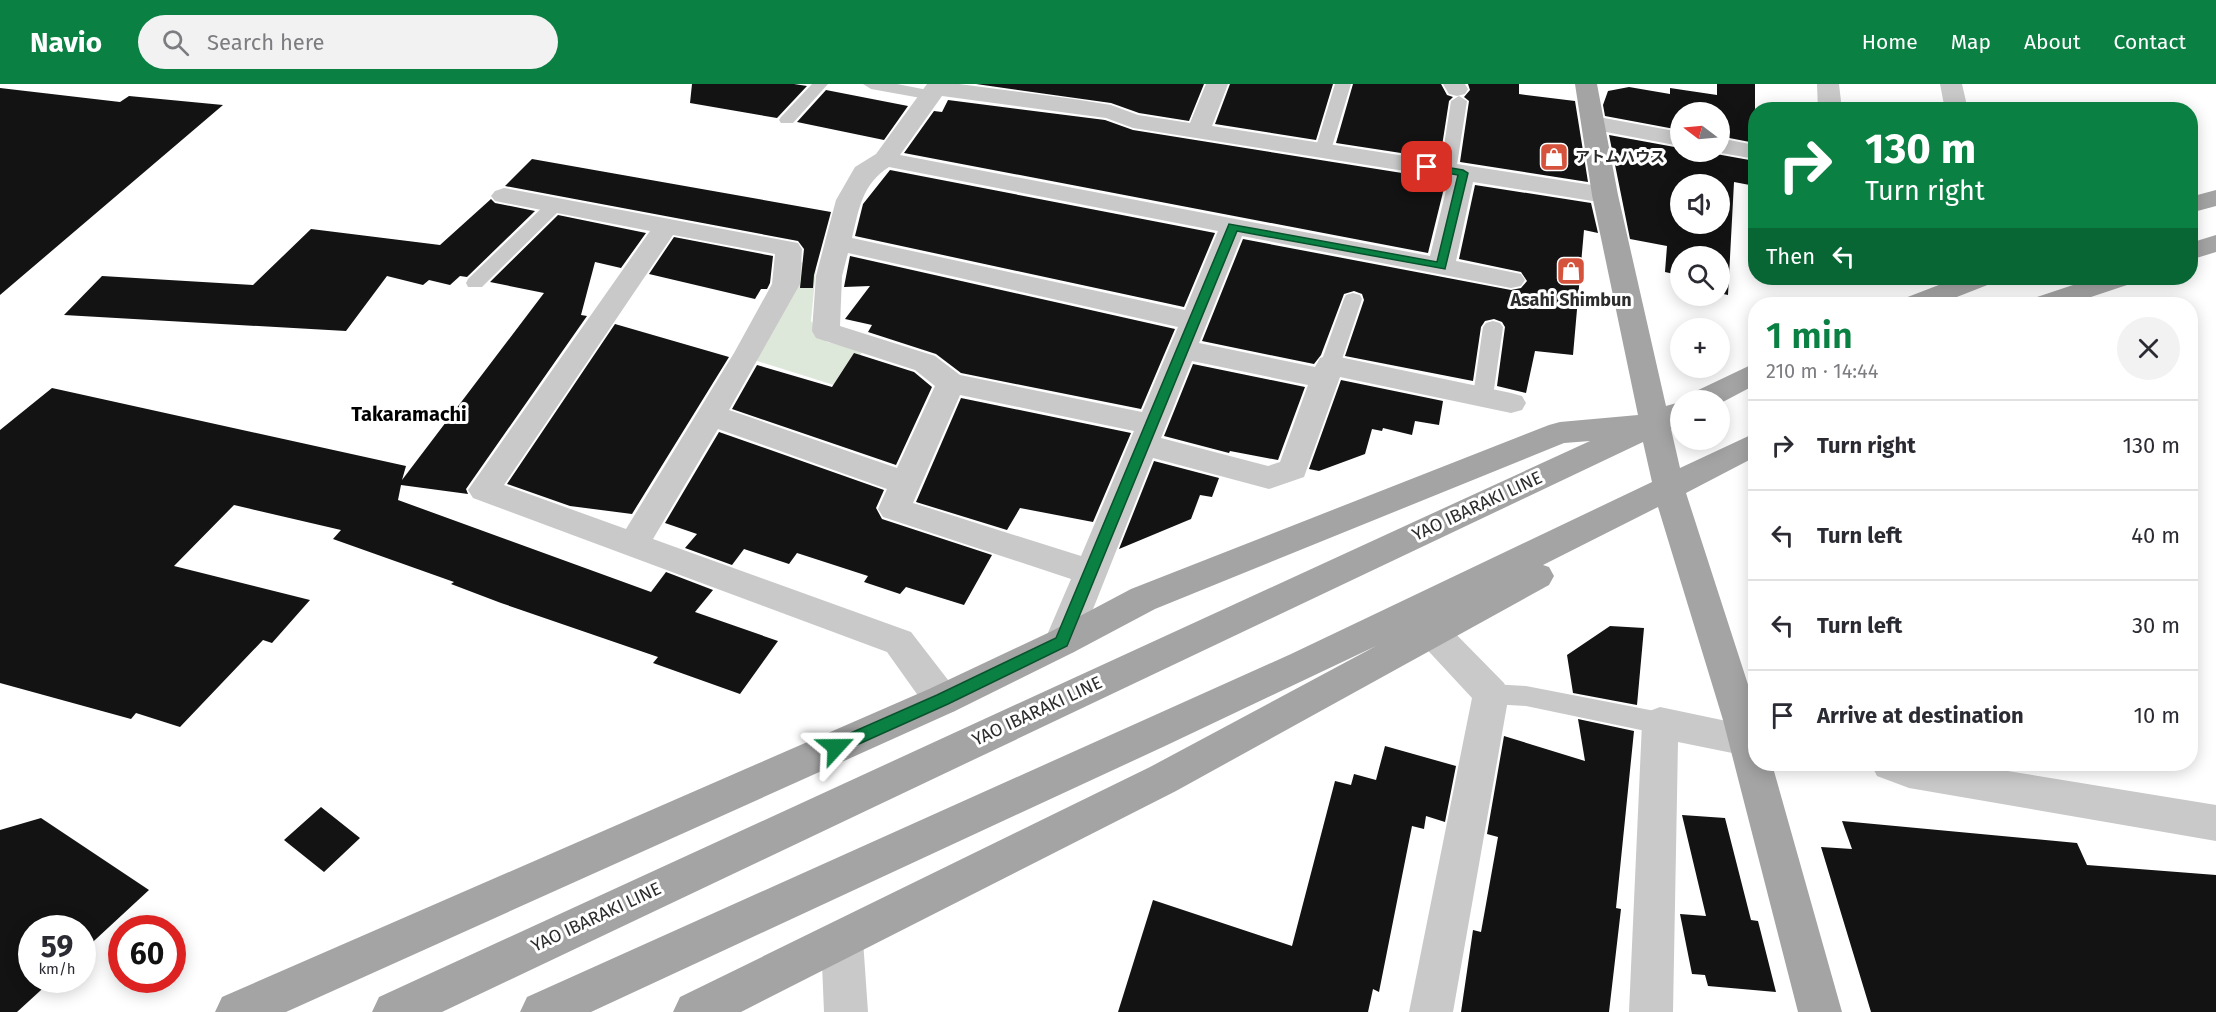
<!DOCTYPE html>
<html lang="en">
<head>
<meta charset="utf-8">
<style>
  :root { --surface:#fff; --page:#f2f2f3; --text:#2b2b33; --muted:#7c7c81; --line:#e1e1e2; --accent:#0b8043 }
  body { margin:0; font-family:"Fira Sans","Noto Sans JP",sans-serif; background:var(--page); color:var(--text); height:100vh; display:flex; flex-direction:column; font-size:22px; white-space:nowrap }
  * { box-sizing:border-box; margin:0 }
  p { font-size:20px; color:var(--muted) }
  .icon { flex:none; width:33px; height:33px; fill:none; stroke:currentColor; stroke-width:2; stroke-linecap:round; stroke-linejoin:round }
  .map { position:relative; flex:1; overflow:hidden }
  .side { position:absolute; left:1748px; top:213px; width:450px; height:474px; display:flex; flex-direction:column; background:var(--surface); border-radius:24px; box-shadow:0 3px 15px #0003 }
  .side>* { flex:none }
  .hud { position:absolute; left:1748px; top:18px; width:450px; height:183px; border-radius:24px; box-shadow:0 3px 15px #0003; background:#0b8043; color:#fff; overflow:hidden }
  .needle { width:39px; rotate:286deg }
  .fabs { position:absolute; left:1670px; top:18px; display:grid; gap:12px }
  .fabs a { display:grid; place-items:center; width:60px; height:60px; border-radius:50%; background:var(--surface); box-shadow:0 3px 15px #0003; font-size:30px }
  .speed { position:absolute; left:18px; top:831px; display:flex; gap:12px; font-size:30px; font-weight:700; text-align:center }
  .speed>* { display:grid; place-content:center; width:78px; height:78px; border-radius:50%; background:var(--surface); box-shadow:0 3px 15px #0003; line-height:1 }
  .speed small { font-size:15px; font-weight:400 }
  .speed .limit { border:9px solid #d22; background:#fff; color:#111 }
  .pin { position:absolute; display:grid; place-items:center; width:51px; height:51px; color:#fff; margin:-26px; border-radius:12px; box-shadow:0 3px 9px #0006 }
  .me { position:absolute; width:66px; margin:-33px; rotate:66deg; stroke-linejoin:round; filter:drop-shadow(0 0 4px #0008) }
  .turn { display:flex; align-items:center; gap:21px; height:126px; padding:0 18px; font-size:27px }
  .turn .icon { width:78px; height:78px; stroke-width:2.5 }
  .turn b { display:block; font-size:42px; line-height:51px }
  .then { display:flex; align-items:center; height:57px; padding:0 18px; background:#0003; gap:12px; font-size:22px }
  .round { display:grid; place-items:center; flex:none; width:63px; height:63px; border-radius:32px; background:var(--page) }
  .summary { display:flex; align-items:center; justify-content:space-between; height:102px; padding:0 18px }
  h1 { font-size:36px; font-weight:600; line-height:45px; color:var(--accent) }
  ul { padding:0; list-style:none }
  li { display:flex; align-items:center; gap:18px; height:90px; padding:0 18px; border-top:2px solid var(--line) }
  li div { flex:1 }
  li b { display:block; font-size:22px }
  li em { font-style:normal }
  header { display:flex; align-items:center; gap:36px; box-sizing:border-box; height:84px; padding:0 30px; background:var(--accent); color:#fff }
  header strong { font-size:28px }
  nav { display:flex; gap:33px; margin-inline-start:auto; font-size:21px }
  .search { width:420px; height:54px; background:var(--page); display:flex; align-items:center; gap:15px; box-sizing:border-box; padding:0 21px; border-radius:33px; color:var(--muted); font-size:22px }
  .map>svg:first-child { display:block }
  .green { fill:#dee8da }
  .building { fill:#131313; fill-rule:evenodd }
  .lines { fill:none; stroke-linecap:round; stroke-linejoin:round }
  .lane { fill:#c9c9c9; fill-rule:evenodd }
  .street { fill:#c9c9c9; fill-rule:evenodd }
  .primary { fill:#a4a4a4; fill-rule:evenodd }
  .route { fill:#0b8043; stroke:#07532c; stroke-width:1.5 }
  .labels { text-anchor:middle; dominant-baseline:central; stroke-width:6; stroke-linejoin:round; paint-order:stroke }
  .far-poi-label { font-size:15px; font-weight:bold; fill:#2c2c2c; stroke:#fff; text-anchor:start }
  .poi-label { font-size:18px; font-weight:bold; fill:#2c2c2c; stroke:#fff }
  .street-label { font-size:18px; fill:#2c2c2c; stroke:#fff }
  .neighbourhood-label { font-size:20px; font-weight:bold; fill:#000; stroke:#fff }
</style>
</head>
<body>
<header>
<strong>Navio</strong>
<div class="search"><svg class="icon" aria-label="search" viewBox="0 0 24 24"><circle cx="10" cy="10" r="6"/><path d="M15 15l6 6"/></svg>Search here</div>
<nav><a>Home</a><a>Map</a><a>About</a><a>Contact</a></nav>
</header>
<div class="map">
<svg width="2216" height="928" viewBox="0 0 2216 928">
  <rect width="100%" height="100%" fill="#fff"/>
  <path class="green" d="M799 177 816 185 811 237 827 258 863 267 837 302 754 276Z"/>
  <path class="building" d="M692 0H794L807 2 777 34 690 19Z
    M976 0H1204L1189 37 1139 29 1111 19Z
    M1230 0H1333L1316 56 1215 40Z
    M1353 0H1441L1447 11 1453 13 1449 17 1440 75 1336 59Z
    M1468 0H1519V10L1575 17 1588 98 1460 78 1469 17 1464 13 1470 6Z
    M1717 0H1755V59L1719 52V28H1680V46L1605 32 1603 21 1608 7 1629 3 1670 10V4L1717 11Z
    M0 4 120 18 129 12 223 21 0 211Z
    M826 6 908 22 884 56 797 38Z
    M948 16 1105 36 1133 46 1446 96 1428 169 904 69 934 27 942 28Z
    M1609 51 1680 64V68H1714L1716 70 1755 77V102L1734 98 1728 211 1719 209V172H1680V201L1672 199 1674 190 1665 188 1667 162 1630 155ZM1680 100H1719V140H1680Z
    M532 75 831 128 814 191 813 204H800L804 165 798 157 505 102Z
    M890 86 1215 149 1184 223 855 152 863 120Z
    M1475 101 1591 119 1598 149 1584 146 1573 271 1535 267 1526 309 1497 302 1505 243 1502 238 1494 235 1485 237 1481 243 1473 297 1345 272 1364 216 1362 210 1354 207 1344 210 1321 271 1314 280 1202 257 1243 155 1511 206 1521 204 1527 197 1521 188 1459 175Z
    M491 115 495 119 535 127 467 193 460 192 450 201 429 196 423 201 387 192 346 247 64 231 102 192 253 201 311 145 440 161Z
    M558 131 646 149 621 184 595 178 581 231 587 232 466 405 468 410 401 401 398 416 651 508 666 488 713 506 695 528 778 557 740 610 653 579 658 573 501 519 451 500 454 498 333 455 341 446 234 421 174 482 310 516 272 559 263 556 180 643 136 629 131 635 0 599V346L52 304 406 382 402 396 544 209 490 198Z
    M674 153 773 172 770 199 767 205H761L755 215 649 190Z
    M850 172 1175 245 1141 325 961 289 936 270 868 248 872 241 845 235 870 202 844 203Z
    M615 240 729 273 632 430 570 422 507 400Z
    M854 269 914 288 932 303 896 381 732 325 757 281 832 303Z
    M1193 280 1305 303 1278 376 1230 367 1229 369 1164 352Z
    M1341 296 1443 317 1439 341 1415 337 1412 351 1383 344 1382 347 1372 345 1365 370 1319 387 1309 385Z
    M961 314 1131 349 1093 438 1020 424 1007 446 916 418Z
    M719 348 884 406 876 424 882 435 992 471 964 521 906 503 900 510 864 498 868 492 797 469 789 480 744 465 732 481 685 464 697 450 665 439Z
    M1154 377 1219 394 1212 413 1200 411 1191 435 1119 465Z
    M1610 542 1644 544 1637 621 1573 609 1567 571Z
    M1578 635 1634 647 1616 824 1621 825 1609 928H1461L1473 846 1481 848 1498 753 1487 750 1504 652 1585 677Z
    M1385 662 1456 682 1445 738 1426 732 1424 745 1412 742 1379 908 1373 905 1368 928H1118L1153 816 1292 862 1335 697 1351 701 1354 690 1376 696Z
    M321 723 360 754 324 788 284 756Z
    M1682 731 1725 734 1751 836 1758 837 1776 908 1708 902 1705 891 1692 890 1680 830 1706 832Z
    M41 734 149 806 82 868V844H32V896H52L17 928H0V746Z
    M1842 737 2077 759 2087 781 2216 791V928H1871L1821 763 1852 765Z"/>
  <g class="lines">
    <path class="lane" d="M812 0H828L793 39H781L779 36 781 33Z
      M863 0H897L938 8 940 11 932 16 871 5Z
      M1335 0H1351L1331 66 1323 71 1315 66Z
      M1459 12 1467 17 1456 87 1448 92 1440 87 1451 17Z
      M554 117 560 118 563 122 560 126 482 203H468L466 199 468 195 548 118Z
      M1353 209 1360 211 1362 215 1340 281 1337 286 1330 288 1323 286 1320 281 1344 215 1346 211Z
      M1493 237 1500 239 1503 243 1493 312 1490 317 1483 319 1476 317 1473 312 1483 243 1486 239Z
      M1491 600 1526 602 1660 628 1669 631 1673 639 1669 647 1660 650 1526 622 1491 620 1482 617 1479 610 1482 603Z"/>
    <path class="street" d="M927 0H959L1074 15 1111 21 1138 31 1190 39 1206 0H1228L1212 42 1605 103 1614 106 1618 111 1614 116 1605 119 1473 98 1456 177 1521 190 1525 196 1521 202 1511 204 1242 152 1199 259 1315 283 1320 274 1330 271 1511 309 1522 312 1526 319 1522 326 1511 329 1340 293 1304 393 1269 405 1153 374 1080 558 1074 568 1062 572 1050 568 1044 558 1071 495 883 433 878 425 887 405 718 345 653 455 911 548 955 605 960 616 955 627 942 631 929 627 887 568 473 414 468 406 650 147 495 117 491 112 495 107 504 104 798 159 802 165 800 200 729 326 897 384 935 302 915 286 816 254 812 247 816 192 836 116 855 83 876 70ZM942 12 1106 34 1133 44 1449 94 1430 172 900 71ZM889 83 1218 147 1185 226 852 154C859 125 862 100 889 83ZM673 151 775 170 772 200 734 269 626 445 504 401ZM848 169 1178 243 1142 328 960 291 935 272 840 242 842 192ZM1192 277 1308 301 1280 378 1268 382 1161 354ZM960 311 1134 347 1081 472 913 419Z
      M1443 0H1465L1468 5 1465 10 1457 12 1449 10Z
      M1817 0H1839L1842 26H1818Z
      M1940 0H1962L1968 26H1945Z
      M1593 32 1680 48V62L1585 44 1581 39 1585 34Z
      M1719 54 1755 61V75L1716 68H1719Z
      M1432 534 1444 538 1504 599 1509 610 1453 928H1409L1472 614 1420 558 1415 548 1420 538Z
      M1660 623 1755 643V669L1747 672 1678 658 1673 928H1629L1642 639 1647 628Z
      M1871 680H1965L2216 721V757L1909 704 1877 692Z
      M842 836 857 842 863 856 868 928H824L821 856 827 842Z"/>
    <path class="primary" d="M1575 0H1597L1618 111 1666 322 1680 318V340L1671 345 1680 384 1755 349V373L1686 409 1755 622V680H1772L1842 928H1798L1723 636 1658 423 1543 481 1549 483 1554 492 1549 501 1176 707 741 928H673L680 913 1150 683 1376 562 1165 662 591 928H520L527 913 1291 570 1652 398 1643 358 442 928H372L379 913 1590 357 1564 359 1155 525 1074 568 955 627 286 928H215L222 913 929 605 1050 548 1131 505 1549 341 1560 338 1638 331 1592 111Z
      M2216 106V122L2190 129V113Z
      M2216 151V168L2190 176V159Z
      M1957 194H1993L1990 200 1939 220H1901L1905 214Z
      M2094 194H2133L2130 200 2070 220H2030L2034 214Z
      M1755 279V301L1719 320V316H1687L1692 309Z"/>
  </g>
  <path class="route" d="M1427 80 1463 86 1468 89 1445 185 1237 147 1067 562 948 620 841 668 836 670 830 668 828 663 830 658 937 611 1056 554 1229 140 1437 178 1458 91 1424 85 1422 83Z"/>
  <defs>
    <g id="shop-square" transform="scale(1.5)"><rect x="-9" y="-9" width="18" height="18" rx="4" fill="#d5533c" stroke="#fff"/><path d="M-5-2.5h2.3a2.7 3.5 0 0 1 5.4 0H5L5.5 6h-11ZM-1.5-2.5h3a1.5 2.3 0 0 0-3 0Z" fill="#fff"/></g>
  </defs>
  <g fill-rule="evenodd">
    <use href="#shop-square" x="1554" y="73"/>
    <use href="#shop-square" x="1571" y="187"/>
  </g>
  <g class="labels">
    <g class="far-poi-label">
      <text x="1575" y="73">アトムハウス</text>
    </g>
    <g class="poi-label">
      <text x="1571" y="216">Asahi Shimbun</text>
    </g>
    <g class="street-label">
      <text transform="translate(1477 422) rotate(-25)">YAO IBARAKI LINE</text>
      <text transform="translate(1037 627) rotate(-25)">YAO IBARAKI LINE</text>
      <text transform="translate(596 833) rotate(-25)">YAO IBARAKI LINE</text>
    </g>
    <g class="neighbourhood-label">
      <text x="409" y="330">Takaramachi</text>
    </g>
  </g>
</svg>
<div class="fabs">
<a><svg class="needle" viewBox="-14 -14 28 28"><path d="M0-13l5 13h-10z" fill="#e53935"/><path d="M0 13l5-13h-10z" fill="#7c7c81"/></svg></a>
<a><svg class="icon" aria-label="sound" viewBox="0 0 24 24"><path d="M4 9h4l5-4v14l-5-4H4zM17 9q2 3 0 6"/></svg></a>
<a><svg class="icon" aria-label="search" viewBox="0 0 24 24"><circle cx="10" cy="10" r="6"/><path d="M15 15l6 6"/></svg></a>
<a>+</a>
<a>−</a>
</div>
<div class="speed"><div>59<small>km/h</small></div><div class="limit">60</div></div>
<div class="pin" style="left:1427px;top:83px;background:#d93025"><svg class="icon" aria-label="arrive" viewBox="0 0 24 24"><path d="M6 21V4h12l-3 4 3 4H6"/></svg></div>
<svg class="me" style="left:836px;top:663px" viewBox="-20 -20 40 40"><path d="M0-17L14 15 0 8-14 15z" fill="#0b8043" stroke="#fff" stroke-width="4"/></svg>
<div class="hud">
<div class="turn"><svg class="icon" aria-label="right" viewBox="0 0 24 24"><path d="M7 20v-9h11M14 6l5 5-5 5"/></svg><div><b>130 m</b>Turn right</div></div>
<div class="then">Then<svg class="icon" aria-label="left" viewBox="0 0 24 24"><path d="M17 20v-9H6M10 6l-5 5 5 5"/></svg></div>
</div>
<section class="side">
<div class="summary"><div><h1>1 min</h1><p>210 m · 14:44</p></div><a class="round"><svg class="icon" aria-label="close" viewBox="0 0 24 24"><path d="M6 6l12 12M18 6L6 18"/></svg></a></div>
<ul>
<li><svg class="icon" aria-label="right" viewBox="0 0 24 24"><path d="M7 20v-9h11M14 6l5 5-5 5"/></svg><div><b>Turn right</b></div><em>130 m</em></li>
<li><svg class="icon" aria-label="left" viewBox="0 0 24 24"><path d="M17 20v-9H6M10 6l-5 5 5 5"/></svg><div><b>Turn left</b></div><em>40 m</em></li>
<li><svg class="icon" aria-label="left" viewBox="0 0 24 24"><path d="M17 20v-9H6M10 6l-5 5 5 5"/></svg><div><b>Turn left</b></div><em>30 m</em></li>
<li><svg class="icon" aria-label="arrive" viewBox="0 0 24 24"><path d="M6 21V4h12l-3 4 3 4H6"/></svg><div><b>Arrive at destination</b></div><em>10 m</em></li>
</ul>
</section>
</div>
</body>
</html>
